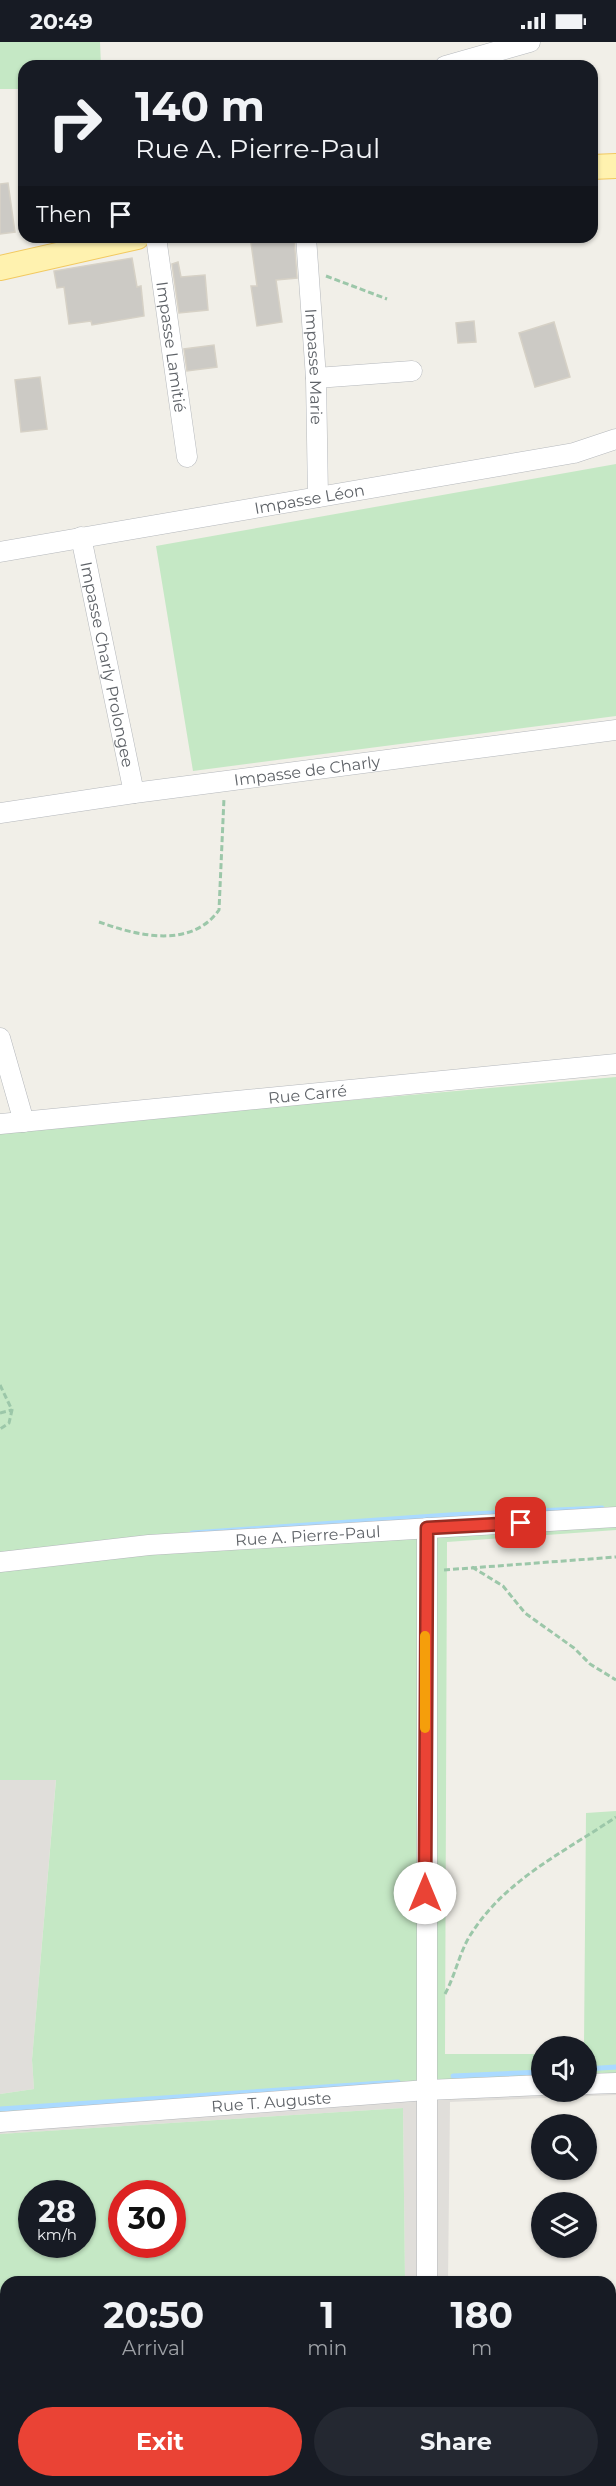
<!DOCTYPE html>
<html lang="en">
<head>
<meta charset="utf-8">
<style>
  :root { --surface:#171b24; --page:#242831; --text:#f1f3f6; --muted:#9ea1a6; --accent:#ea4335 }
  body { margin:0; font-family:Montserrat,sans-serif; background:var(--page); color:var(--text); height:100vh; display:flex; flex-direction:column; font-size:22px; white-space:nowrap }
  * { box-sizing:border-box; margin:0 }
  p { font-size:20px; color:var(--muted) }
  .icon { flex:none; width:33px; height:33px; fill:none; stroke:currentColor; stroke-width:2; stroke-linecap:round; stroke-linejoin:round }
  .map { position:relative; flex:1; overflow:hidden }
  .side { position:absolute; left:0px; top:2234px; width:616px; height:212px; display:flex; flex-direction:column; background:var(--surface); border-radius:18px 18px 0 0; box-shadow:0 2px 4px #0004 }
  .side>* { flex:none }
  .banner { position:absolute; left:18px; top:18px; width:580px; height:183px; border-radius:18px; box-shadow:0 2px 4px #0004; background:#171b24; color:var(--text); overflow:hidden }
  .fabs { position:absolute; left:531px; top:1994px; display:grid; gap:12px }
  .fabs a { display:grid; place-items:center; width:66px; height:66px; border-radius:50%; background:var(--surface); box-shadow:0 2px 4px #0004; font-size:30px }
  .speed { position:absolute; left:18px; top:2138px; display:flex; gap:12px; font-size:30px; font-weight:700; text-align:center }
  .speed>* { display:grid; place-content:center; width:78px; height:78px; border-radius:50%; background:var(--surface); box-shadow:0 2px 4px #0004; line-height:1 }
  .speed small { font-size:15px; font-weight:400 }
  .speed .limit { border:9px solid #d22; background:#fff; color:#111 }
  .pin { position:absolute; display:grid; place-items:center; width:51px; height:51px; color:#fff; margin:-26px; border-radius:12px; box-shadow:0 3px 9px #0006 }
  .me { position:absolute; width:66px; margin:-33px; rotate:0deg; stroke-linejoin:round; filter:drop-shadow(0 0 4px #0008) }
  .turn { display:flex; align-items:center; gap:21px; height:126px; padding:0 18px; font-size:27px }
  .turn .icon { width:78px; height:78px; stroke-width:2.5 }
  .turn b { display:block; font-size:42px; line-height:51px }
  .then { display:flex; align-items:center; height:57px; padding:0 18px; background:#0003; gap:12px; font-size:22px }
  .eta { display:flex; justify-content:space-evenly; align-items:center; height:102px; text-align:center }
  .eta b { font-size:36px; font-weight:700; line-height:42px }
  .button { display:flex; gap:12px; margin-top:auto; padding:12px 18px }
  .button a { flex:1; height:69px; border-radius:36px; background:var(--accent); color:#fff; font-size:24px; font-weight:700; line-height:69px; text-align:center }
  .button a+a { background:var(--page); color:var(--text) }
  .status { display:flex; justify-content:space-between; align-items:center; height:42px; padding:0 30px; background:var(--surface); direction:ltr }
  .status svg { height:16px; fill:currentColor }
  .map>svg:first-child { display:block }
  .industrial { fill:#e0deda }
  .green { fill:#c5e8c5; fill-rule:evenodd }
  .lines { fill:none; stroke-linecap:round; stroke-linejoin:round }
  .stream { stroke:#aadaff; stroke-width:5 }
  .building { fill:#cccac5; stroke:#d6d1c6; stroke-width:1.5 }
  .minor-casing { stroke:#b5b8bc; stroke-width:21 }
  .major-casing { stroke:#f2c960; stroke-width:26 }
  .path { stroke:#9cc7a9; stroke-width:3; stroke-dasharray:6 3; stroke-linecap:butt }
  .minor { stroke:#fff; stroke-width:20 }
  .major { stroke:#fff2af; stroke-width:24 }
  .route-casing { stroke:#982c22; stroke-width:15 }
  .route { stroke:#ea4335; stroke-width:10 }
  .slow { stroke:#f59e0b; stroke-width:10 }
  .labels { text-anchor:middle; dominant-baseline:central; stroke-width:4.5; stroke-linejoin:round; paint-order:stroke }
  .street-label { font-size:16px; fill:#5f6368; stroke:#fff }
</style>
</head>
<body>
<div class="status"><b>20:49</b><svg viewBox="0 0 49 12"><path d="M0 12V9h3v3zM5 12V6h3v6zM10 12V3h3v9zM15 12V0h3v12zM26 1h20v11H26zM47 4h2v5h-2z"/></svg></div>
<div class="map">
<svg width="616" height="2444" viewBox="0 0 616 2444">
  <rect width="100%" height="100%" fill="#f1efe8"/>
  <path class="industrial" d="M56 1737 32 2018 34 2047 0 2052V1738Z
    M616 2048V2053L450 2060 448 2239H405L403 2066 0 2092V2084L145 2070Z
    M611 2353H616V2444H409L408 2439H610Z"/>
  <path class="green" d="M0 0H100L101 24H24V47H0Z
    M616 422V674L193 729 156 504Z
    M616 1035V1488L447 1500 445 2012H541L542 2049H586V2004H584L586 1771 616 1769V2048L145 2070 0 2084V2052L34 2047 32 2018 56 1738H0V1089Z
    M403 2066 405 2239 6 2240V2439H408L409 2444H0V2092ZM32 2151H82V2202H32ZM122 2151H172V2202H122Z"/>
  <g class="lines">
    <path class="stream" d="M192 1491 449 1473 602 1466
      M586 2027 616 2025
      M453 2034 542 2030
      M0 2067 398 2040"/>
  </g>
  <path class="building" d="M8 141 15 190 0 192V142Z
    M276 195H294L297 236 276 238 282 280 257 284 251 244H257L251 201Z
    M132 216 137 245 141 244 144 274 92 283 91 279 69 282 64 245 57 246 54 229Z
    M178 220 181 235 205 233 208 268 179 271 172 222Z
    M474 279 476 300 458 301 456 281Z
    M554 280 570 335 535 345 519 291Z
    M214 303 217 325 187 329 184 307Z
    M40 335 47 387 21 390 15 338Z"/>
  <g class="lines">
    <g class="minor-casing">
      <g id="minor">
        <path d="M445 24 530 0"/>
        <path id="s1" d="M156 195 187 415"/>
        <path id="s2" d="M306 195 316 336 318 455"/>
        <path d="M316 336 412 329"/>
        <path id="s3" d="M81 495 134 751"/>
        <path id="s4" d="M0 510 574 411 616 397"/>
        <path id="s5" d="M0 771 134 751 616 688"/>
        <path d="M0 996 24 1080"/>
        <path id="s6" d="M0 1082 616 1022"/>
        <path id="s7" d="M0 1520 149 1503 616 1475"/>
        <path d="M586 2042 616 2041"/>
        <path id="s8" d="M0 2080 427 2048 542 2043"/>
        <path d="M427 2240V1486"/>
        <path d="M610 2397 616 2398"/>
        <path d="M430 2439V2444"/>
      </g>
    </g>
    <g class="major-casing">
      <path id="major" d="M592 125 616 124
        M0 226 137 195"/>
    </g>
    <path class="path" d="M326 234 387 257
      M99 880C138 894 191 907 219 868L224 756
      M0 1343 12 1368 9 1381 0 1387
      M0 1371 12 1368
      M472 1525 503 1544 525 1571 574 1606 590 1622 616 1638
      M444 1528 616 1515
      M445 1952C456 1932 460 1907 473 1889 508 1836 566 1809 616 1775
      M0 2289 6 2296
      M142 2439 147 2444"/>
    <use href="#minor" class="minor"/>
    <use href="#major" class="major"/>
  </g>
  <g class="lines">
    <g class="route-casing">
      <path id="route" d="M425 1851 427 1486 521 1481"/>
    </g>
    <use href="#route" class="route"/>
    <path class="slow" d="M425 1594V1686"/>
  </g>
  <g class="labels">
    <g class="street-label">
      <text stroke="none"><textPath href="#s1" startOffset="111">Impasse Lamitié</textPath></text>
      <text stroke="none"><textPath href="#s2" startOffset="130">Impasse Marie</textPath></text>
      <text stroke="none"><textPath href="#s4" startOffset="314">Impasse Léon</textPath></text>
      <text stroke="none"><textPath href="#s3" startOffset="130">Impasse Charly Prolongee</textPath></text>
      <text stroke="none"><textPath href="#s5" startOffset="310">Impasse de Charly</textPath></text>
      <text stroke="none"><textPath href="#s6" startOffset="309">Rue Carré</textPath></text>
      <text stroke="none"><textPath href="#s7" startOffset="309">Rue A. Pierre-Paul</textPath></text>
      <text stroke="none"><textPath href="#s8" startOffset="272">Rue T. Auguste</textPath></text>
    </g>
  </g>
</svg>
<div class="fabs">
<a><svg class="icon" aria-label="sound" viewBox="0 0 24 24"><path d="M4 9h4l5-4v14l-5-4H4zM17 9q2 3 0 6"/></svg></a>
<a><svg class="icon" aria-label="search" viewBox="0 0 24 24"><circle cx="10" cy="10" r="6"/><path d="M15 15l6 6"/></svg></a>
<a><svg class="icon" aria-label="layers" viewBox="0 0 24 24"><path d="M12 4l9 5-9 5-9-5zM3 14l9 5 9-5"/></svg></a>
</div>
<div class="speed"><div>28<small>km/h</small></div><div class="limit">30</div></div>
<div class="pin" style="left:521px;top:1481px;background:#d93025"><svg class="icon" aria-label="arrive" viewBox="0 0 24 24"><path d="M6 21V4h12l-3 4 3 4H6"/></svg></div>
<svg class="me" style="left:425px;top:1851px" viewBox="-20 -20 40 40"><circle r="19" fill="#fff"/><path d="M0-13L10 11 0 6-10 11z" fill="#ea4335"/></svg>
<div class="banner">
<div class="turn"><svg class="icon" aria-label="right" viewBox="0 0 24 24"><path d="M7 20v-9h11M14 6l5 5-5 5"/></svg><div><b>140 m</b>Rue A. Pierre-Paul</div></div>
<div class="then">Then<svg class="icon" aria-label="arrive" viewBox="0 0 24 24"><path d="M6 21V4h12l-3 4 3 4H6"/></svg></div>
</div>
<section class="side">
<div class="eta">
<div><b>20:50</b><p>Arrival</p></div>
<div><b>1</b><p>min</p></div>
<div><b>180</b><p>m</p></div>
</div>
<div class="button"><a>Exit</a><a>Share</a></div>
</section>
</div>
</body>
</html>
